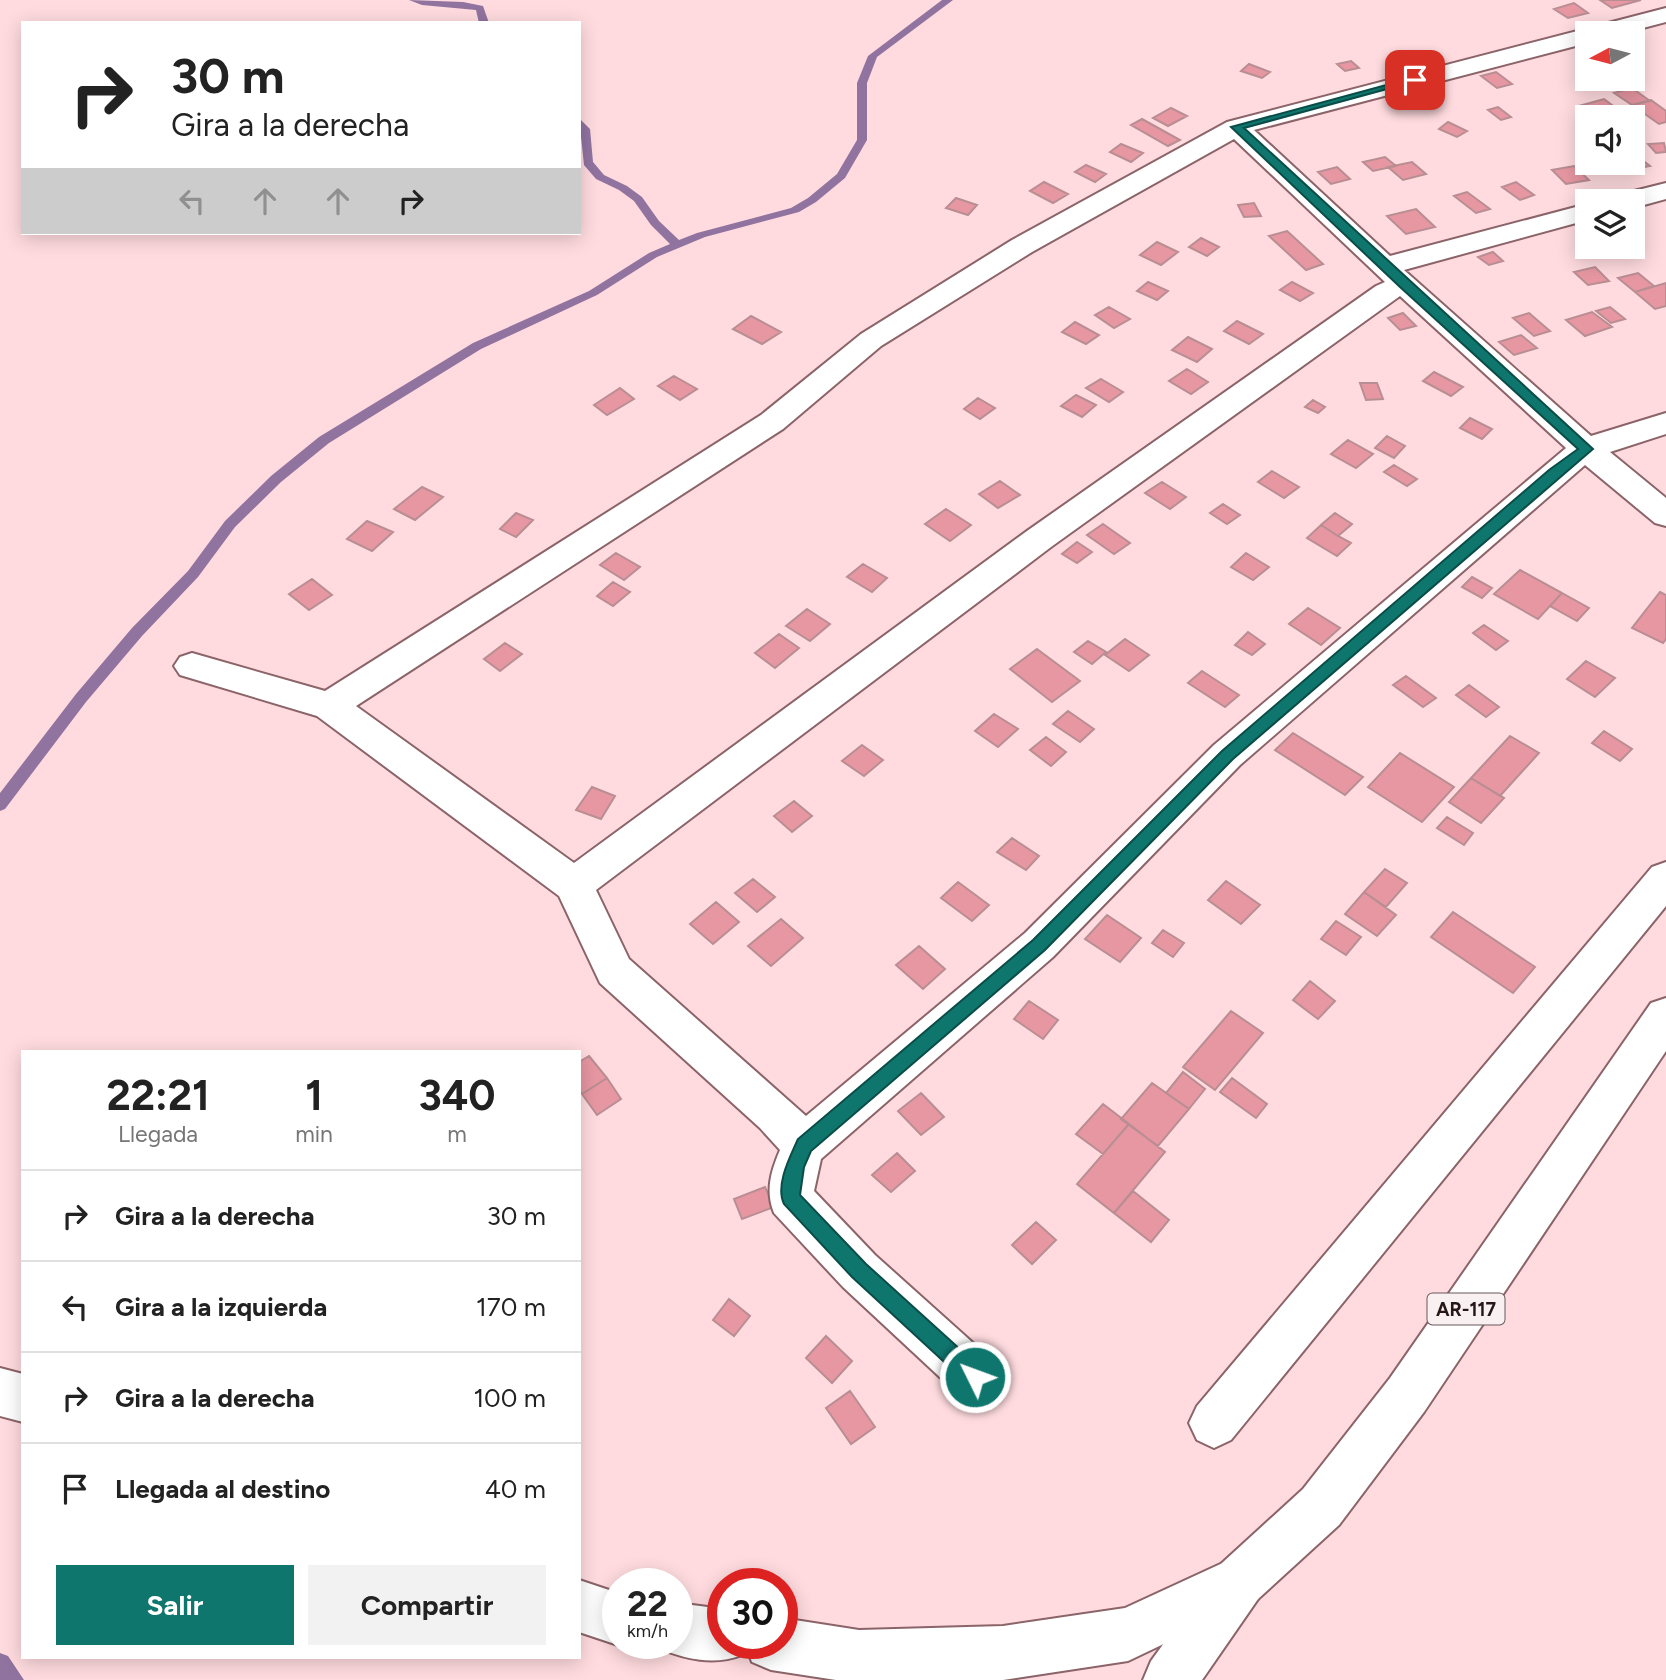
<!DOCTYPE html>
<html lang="es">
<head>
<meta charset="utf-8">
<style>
  :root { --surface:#fff; --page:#f2f2f2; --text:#222; --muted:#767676; --line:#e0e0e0; --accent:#0f766e }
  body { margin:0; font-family:Figtree,sans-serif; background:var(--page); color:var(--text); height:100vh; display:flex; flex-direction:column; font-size:26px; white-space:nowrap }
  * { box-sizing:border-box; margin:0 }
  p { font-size:23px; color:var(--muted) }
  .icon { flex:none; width:38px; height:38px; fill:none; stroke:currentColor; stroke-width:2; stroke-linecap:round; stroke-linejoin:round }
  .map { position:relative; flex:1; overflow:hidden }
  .side { position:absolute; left:21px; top:1050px; width:560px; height:609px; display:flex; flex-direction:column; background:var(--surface); border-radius:0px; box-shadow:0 4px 18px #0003 }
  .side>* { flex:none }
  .top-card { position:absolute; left:21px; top:21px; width:560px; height:214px; border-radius:0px; box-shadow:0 4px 18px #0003; background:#fff; color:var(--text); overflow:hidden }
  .needle { width:46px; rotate:263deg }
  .controls { position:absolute; left:1575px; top:21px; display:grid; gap:14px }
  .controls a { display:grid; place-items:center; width:70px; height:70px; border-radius:0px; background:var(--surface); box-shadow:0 4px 18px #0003; font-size:35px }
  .speed { position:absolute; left:602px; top:1568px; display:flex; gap:14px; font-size:35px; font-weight:700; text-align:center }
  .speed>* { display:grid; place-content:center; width:91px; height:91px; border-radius:50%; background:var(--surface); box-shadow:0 4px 18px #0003; line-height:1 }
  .speed small { font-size:18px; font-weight:400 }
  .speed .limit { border:10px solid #d22; background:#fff; color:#111 }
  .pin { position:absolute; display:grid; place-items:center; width:60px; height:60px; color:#fff; margin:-30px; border-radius:14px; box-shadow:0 4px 10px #0006 }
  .me { position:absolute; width:77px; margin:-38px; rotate:312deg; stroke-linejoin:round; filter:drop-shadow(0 0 5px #0008) }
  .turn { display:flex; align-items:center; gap:24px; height:147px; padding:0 35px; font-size:32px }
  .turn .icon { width:91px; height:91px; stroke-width:2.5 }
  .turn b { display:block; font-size:49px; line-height:60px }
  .lanes { display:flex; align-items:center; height:66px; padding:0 35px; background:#0003; justify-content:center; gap:35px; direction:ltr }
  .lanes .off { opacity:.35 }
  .eta { display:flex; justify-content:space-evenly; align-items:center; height:119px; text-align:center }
  .eta b { font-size:42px; font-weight:700; line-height:49px }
  .primary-button { display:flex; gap:14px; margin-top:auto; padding:14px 35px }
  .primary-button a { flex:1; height:80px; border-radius:0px; background:var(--accent); color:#fff; font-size:28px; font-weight:700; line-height:80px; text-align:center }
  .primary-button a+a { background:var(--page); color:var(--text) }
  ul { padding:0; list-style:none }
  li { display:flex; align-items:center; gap:21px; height:91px; padding:0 35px; border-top:2px solid var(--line) }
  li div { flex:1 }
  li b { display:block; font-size:26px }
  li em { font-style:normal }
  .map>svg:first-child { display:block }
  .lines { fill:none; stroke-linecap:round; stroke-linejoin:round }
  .stream { fill:#9173a0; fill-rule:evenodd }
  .building { fill:#e797a2; stroke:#b88e93; stroke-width:2 }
  .minor-casing { stroke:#8b6469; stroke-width:4 }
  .major-casing { stroke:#8b6469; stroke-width:4 }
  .minor { fill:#fff; fill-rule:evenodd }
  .major { fill:#fff; fill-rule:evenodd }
  .route { fill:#0f766e; stroke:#0a4d48; stroke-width:2 }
  .labels { text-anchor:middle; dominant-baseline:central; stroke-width:5; stroke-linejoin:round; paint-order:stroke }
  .shield { fill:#f9f0f1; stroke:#66585a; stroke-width:2 }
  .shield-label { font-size:19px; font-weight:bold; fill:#271719 }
</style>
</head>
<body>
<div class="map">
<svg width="1666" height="1680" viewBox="0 0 1666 1680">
  <rect width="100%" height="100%" fill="#ffdbdf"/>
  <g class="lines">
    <path class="stream" d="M409 0 463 2 483 6 489 23H479L476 10 422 5Z
      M942 0H953L877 57 867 83V140L845 178 816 202 799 212 705 237 657 257 597 295 481 349 329 443 281 482 235 527 198 577 142 636 86 702 5 809 0 811V793L76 694 132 628 188 571 225 521 271 476 319 437 473 343 589 291 649 253 670 244 651 225 634 201 619 190 596 179 584 165 579 118 590 129 593 162 604 175 627 186 642 197 659 221 679 240 697 233 791 208 808 198 837 174 857 140V83L868 56Z
      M0 1653 8 1656 24 1680H0Z"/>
  </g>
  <path class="building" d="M1600 0H1641L1612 8Z
    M1574 3 1588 13 1568 18 1554 9Z
    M1351 61 1359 68 1345 71 1337 64Z
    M1249 64 1270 72 1262 78 1241 71Z
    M1496 72 1512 84 1497 88 1481 76Z
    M1632 88 1650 101 1632 105 1614 93Z
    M1604 99 1616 108 1591 115 1579 106Z
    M1651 100 1666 111V122L1659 124 1632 105Z
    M1498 107 1511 117 1501 120 1488 110Z
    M1171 108 1187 116 1168 126 1153 118Z
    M1142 119 1180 140 1168 146 1131 125Z
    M1448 122 1467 131 1457 137 1439 129Z
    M1664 143 1666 152 1656 153 1648 144Z
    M1121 144 1143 153 1131 162 1110 152Z
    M1633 153 1650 166 1635 169 1627 163H1633Z
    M1385 157 1396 166 1373 171 1363 162Z
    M1412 162 1426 174 1403 180 1388 167Z
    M1086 165 1106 174 1095 182 1075 172Z
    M1574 166 1589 180 1566 184 1552 170Z
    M1337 167 1350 179 1331 184 1318 172Z
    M1044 182 1068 194 1053 203 1030 191Z
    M1516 182 1534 195 1520 200 1502 187Z
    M1467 192 1490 209 1476 213 1454 196Z
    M956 198 977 205 968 215 946 208Z
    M1254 203 1261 216 1244 217 1238 205Z
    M1416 209 1435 227 1406 234 1387 216Z
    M1287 231 1323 264 1306 270 1269 236Z
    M1201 238 1219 247 1207 256 1189 247Z
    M1157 242 1178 252 1161 265 1140 255Z
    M1493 252 1503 261 1489 265 1478 257Z
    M1595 267 1609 281 1588 285 1574 272Z
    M1638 273 1654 286 1635 292 1618 278Z
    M1148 282 1168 291 1157 300 1137 291Z
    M1292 282 1313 293 1300 301 1280 290Z
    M1666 283V306L1655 309 1635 292Z
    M1109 307 1130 319 1114 328 1095 315Z
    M1610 307 1625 319 1611 323 1596 311Z
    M1592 312 1612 327 1585 336 1566 320Z
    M1403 313 1416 326 1400 330 1388 318Z
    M1529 313 1550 331 1534 336 1513 318Z
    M751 316 781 332 762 344 733 329Z
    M1237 321 1263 334 1249 344 1224 331Z
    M1075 322 1099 335 1086 344 1062 332Z
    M1521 335 1537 348 1514 355 1499 342Z
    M1188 337 1212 349 1197 362 1172 350Z
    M1187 369 1208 382 1191 394 1169 381Z
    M1434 372 1463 387 1451 396 1423 381Z
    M674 376 697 389 680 400 658 386Z
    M1101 379 1123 392 1109 402 1086 388Z
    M1360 383H1377L1383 399 1366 400Z
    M620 388 634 399 607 415 594 405Z
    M1076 395 1096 405 1082 417 1061 406Z
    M978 398 995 408 980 419 964 409Z
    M1313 400 1325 407 1318 413 1305 407Z
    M1470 418 1492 429 1482 439 1460 428Z
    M1387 436 1405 446 1394 458 1375 448Z
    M1348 440 1373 454 1356 468 1331 454Z
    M1394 465 1417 479 1407 486 1384 472Z
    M1272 471 1299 487 1284 498 1258 482Z
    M1000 481 1020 495 998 508 979 494Z
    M1162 482 1186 497 1170 509 1145 493Z
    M422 487 443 497 415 520 394 509Z
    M1223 504 1240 515 1227 524 1210 513Z
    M946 509 971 525 950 541 925 524Z
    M516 513 533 520 516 537 500 529Z
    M1335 513 1352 524 1338 536 1321 525Z
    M367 521 393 532 372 551 347 539Z
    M1103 524 1130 543 1114 554 1087 535Z
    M1321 525 1338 536 1351 543 1337 556 1307 538Z
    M1077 542 1092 552 1077 563 1062 554Z
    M616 553 640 567 624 580 600 565Z
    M1246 553 1269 567 1253 580 1231 567Z
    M863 564 887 578 872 592 847 577Z
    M1520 570 1562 593 1538 619 1494 594Z
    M1472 577 1492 588 1482 598 1462 587Z
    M312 579 332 595 309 610 289 594Z
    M613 582 630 592 613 606 597 596Z
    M1660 592 1666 595V639L1663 643 1632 628Z
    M1562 593 1589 608 1577 621 1550 606Z
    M1308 608 1340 628 1321 645 1289 624Z
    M807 609 830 624 810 641 786 626Z
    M1484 625 1508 641 1496 650 1473 633Z
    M1248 632 1265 644 1252 655 1235 645Z
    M779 634 799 648 775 668 755 653Z
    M1125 639 1149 655 1129 671 1105 655Z
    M1088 641 1106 652 1092 664 1074 652Z
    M505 643 522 654 500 671 484 659Z
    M1037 649 1080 681 1052 702 1010 669Z
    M1586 661 1615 678 1595 697 1567 679Z
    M1202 671 1239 695 1225 707 1188 683Z
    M1406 676 1436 698 1423 707 1393 685Z
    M1469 685 1499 707 1486 717 1456 695Z
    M1068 711 1094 729 1080 742 1053 724Z
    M994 714 1018 729 998 747 975 731Z
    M1604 731 1632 749 1620 761 1592 743Z
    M1293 733 1363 777 1345 795 1275 750Z
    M1510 736 1539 753 1500 796 1471 778Z
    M1046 737 1066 752 1051 766 1030 750Z
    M862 745 883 760 864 776 842 761Z
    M1400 753 1454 787 1422 822 1368 787Z
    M1471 778 1504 798 1481 823 1449 802Z
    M592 787 615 796 601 819 576 810Z
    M794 801 812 816 792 832 774 816Z
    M1447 817 1473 833 1464 845 1437 828Z
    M1012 838 1039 856 1026 870 997 852Z
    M1385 869 1407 883 1386 907 1364 892Z
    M753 879 775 897 757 912 735 893Z
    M1226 881 1260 905 1241 924 1208 900Z
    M958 882 989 905 972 921 941 898Z
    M1364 892 1396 915 1377 936 1345 914Z
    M716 902 739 922 713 944 690 924Z
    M1453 912 1535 967 1513 993 1431 937Z
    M1107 915 1141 938 1120 962 1085 939Z
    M781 919 803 938 771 966 748 946Z
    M1336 921 1361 937 1346 955 1321 939Z
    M1163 930 1184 943 1173 957 1152 943Z
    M919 946 945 969 923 989 896 965Z
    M1310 981 1335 1001 1318 1019 1293 1000Z
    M1029 1001 1058 1020 1043 1039 1014 1019Z
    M1231 1011 1263 1033 1215 1090 1183 1067Z
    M589 1056 607 1078 582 1094 579 1091V1062Z
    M1183 1072 1205 1089 1189 1109 1166 1093Z
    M607 1078 621 1099 597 1115 582 1094Z
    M1232 1078 1267 1104 1256 1118 1220 1092Z
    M1152 1083 1189 1109 1158 1146 1121 1119Z
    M921 1093 944 1117 921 1135 898 1111Z
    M1103 1104 1129 1124 1103 1154 1076 1134Z
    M1129 1124 1165 1152 1114 1213 1077 1184Z
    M897 1153 915 1171 891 1192 872 1175Z
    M765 1187 774 1207 742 1219 734 1199Z
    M1133 1191 1169 1220 1151 1242 1114 1213Z
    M1036 1222 1056 1240 1032 1264 1012 1245Z
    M729 1299 750 1316 734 1336 713 1320Z
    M826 1336 852 1361 832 1383 806 1358Z
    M850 1391 875 1427 851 1444 826 1408Z"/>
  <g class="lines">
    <g class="minor-casing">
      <path id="minor" d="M1666 8V22L1624 33H1587V43L1254 130 1390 256 1587 204V220L1404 270 1591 436 1666 413V434L1610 452 1666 498V526L1655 523 1585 465 1240 765 1053 957 821 1159 814 1191 875 1255 992 1360 999 1377 992 1394 975 1401 958 1394 843 1287 774 1213C765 1191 771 1171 780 1150L760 1128 600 983 559 896 317 716 180 675 174 666 180 657 192 653 325 691 761 415 861 334 1012 240 1227 122ZM1234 139 1385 282 1376 286 1027 531 574 863 356 706 783 429 881 346 1032 252ZM1400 296 1566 448 1214 745 1025 933 806 1116 629 959 596 890 1051 547Z
        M1666 183V199L1633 208V201H1614L1618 195Z
        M1666 862V906L1231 1440 1214 1448 1197 1440 1189 1423 1197 1406 1652 867Z
        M0 1368 23 1374V1422L0 1416Z
        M1240 1555 1258 1563 1266 1581 1258 1599 1128 1661 1003 1680H836L771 1670 752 1662 746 1646 742 1655C714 1666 685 1659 658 1648L656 1643H677V1603L723 1609V1643H782V1618L859 1630 1003 1626 1125 1608Z
        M579 1580 618 1593V1643H623L618 1645 579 1632Z"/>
    </g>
    <g class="major-casing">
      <path id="major" d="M1666 998V1051L1424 1412 1339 1525 1258 1599 1202 1680H1143L1151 1661 1222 1563 1303 1489 1390 1378 1651 1003Z"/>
    </g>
    <use href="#minor" class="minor"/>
    <use href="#major" class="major"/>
  </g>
  <path class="route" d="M1412 78 1420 80 1244 128 1593 449 1233 759 1045 950 811 1151 804 1167 800 1195 866 1264 983 1370 985 1377 983 1384 975 1387 968 1384 852 1277 784 1204C775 1185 790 1157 798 1139L1033 940 1222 751 1549 470 1578 449 1400 287 1231 127Z"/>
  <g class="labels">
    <rect class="shield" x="1427.5" y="1293.5" width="77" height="31" rx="5"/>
    <g class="shield-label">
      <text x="1466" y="1309">AR-117</text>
    </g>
  </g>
</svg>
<div class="controls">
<a><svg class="needle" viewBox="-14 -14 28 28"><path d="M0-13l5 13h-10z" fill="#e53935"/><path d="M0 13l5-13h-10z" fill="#767676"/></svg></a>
<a><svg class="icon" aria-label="sound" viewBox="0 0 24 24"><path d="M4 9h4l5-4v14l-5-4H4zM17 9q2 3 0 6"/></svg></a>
<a><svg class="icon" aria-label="layers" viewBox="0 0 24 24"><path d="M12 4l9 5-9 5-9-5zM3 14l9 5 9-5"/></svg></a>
</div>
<div class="speed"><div>22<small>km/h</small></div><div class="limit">30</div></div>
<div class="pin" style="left:1415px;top:80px;background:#d93025"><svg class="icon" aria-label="arrive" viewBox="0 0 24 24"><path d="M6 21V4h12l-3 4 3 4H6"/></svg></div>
<svg class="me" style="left:975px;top:1377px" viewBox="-20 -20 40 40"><circle r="17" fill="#0f766e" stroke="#fff" stroke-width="3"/><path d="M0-11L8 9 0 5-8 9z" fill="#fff"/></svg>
<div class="top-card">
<div class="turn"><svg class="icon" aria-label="right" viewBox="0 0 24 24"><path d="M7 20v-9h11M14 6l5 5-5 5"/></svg><div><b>30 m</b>Gira a la derecha</div></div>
<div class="lanes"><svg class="icon off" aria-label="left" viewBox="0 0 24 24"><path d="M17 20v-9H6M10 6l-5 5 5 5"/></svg><svg class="icon off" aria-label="ahead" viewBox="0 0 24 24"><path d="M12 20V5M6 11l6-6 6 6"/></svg><svg class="icon off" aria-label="ahead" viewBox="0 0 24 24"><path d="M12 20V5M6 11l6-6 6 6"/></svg><svg class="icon" aria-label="right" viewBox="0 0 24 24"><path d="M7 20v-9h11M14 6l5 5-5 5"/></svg></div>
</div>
<section class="side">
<div class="eta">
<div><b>22:21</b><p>Llegada</p></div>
<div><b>1</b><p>min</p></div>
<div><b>340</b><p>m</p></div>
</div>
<ul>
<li><svg class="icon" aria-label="right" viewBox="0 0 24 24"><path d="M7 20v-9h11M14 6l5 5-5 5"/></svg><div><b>Gira a la derecha</b></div><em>30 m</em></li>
<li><svg class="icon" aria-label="left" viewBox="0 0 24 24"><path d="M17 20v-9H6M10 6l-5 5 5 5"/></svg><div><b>Gira a la izquierda</b></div><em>170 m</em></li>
<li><svg class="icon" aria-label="right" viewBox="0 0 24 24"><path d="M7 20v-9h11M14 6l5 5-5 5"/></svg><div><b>Gira a la derecha</b></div><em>100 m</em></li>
<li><svg class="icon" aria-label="arrive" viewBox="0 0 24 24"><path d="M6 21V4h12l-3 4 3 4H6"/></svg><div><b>Llegada al destino</b></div><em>40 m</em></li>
</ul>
<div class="primary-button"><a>Salir</a><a>Compartir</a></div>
</section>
</div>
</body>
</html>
